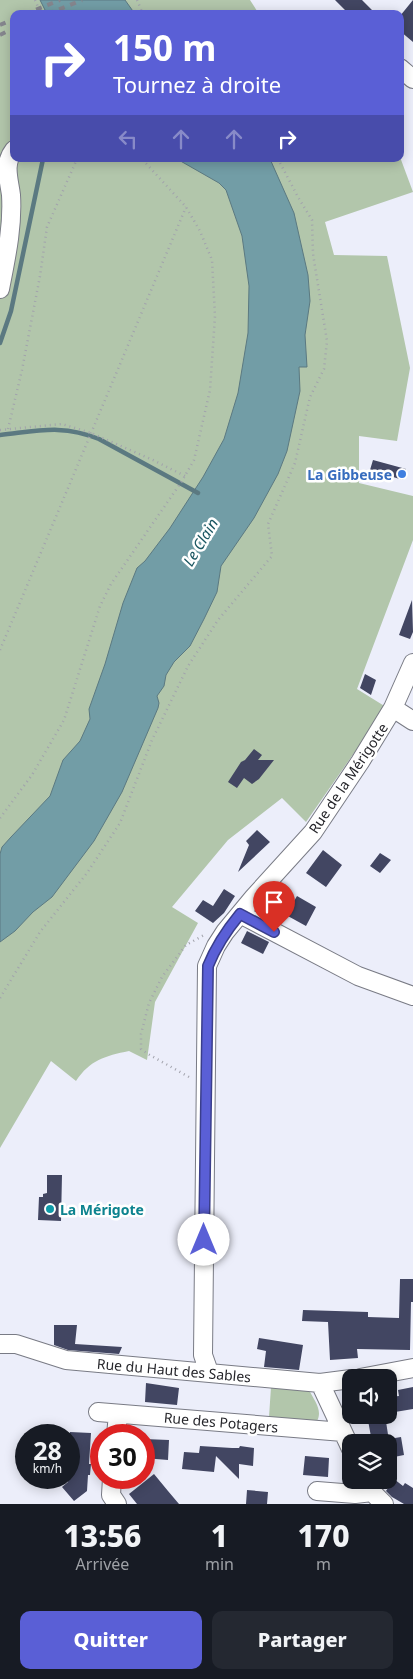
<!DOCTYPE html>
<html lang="fr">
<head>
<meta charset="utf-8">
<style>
  :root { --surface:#171b24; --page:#242831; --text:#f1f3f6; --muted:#9ea1a6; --accent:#5a5fd6 }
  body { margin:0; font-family:"Noto Sans",sans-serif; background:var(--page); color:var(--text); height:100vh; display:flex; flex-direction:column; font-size:19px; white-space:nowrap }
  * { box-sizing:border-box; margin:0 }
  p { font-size:16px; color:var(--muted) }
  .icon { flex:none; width:28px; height:28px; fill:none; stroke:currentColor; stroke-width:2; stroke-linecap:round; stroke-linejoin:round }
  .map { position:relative; height:1504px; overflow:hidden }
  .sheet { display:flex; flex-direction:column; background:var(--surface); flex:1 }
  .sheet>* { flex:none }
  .banner { position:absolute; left:10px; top:10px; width:394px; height:152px; border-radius:10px; box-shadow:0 2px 12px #0003; background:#5a5fd6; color:#fff; overflow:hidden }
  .fabs { position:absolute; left:342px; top:1369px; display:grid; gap:10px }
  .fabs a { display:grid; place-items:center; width:55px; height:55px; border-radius:10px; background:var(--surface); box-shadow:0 2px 12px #0003; font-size:25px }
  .speed { position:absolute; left:15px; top:1424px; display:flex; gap:10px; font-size:25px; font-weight:700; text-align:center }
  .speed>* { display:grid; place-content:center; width:65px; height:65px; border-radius:50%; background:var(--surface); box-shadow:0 2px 12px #0003; line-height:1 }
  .speed small { font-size:12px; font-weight:400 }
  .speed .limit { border:8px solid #d22; background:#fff; color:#111 }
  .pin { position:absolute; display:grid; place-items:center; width:42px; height:42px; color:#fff; margin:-51px -21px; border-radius:50% 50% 50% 0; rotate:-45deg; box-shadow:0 0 5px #0007 }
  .pin .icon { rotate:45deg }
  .me { position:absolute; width:55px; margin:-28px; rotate:0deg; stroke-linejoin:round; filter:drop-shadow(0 0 4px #0008) }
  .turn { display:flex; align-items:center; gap:18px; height:105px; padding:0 20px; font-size:22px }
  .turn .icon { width:65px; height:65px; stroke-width:2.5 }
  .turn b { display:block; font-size:35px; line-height:42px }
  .lanes { display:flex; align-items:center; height:48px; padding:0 20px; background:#0003; justify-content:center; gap:25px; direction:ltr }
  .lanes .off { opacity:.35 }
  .eta { display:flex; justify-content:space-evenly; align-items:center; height:85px; text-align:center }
  .eta b { font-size:30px; font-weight:800; line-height:35px }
  .action { display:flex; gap:10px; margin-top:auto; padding:10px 20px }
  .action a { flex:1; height:58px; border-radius:10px; background:var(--accent); color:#fff; font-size:20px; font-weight:800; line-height:58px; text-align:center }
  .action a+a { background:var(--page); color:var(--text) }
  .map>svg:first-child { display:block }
  .green { fill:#b2c6ab }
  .water { fill:#729da6; stroke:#5b7981 }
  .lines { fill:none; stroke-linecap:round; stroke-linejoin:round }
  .stream { stroke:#5b7981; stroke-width:4.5 }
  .building { fill:#424662 }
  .minor-casing { stroke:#797b85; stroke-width:20 }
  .path { stroke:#a2a3ac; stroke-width:2.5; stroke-dasharray:1 4; stroke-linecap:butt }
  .minor { stroke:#fff; stroke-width:18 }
  .rail { stroke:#85868e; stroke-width:4; stroke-dasharray:6 6; stroke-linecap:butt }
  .route-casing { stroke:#3a3e8b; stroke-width:12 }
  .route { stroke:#5a5fd6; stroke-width:9 }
  .shop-dot { fill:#3f7fe0; stroke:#fff; stroke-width:2 }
  .culture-dot { fill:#0f9aa8; stroke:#fff; stroke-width:2 }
  .labels { text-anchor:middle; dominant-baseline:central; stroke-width:5; stroke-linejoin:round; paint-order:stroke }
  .shop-label { font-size:14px; font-weight:bold; fill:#366cbe; stroke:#fff; text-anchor:end }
  .street-label { font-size:14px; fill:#26262b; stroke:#fff }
  .culture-label { font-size:14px; font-weight:bold; fill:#0d838f; stroke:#fff; text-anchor:start }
  .water-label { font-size:15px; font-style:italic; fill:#1b5762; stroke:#fff }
</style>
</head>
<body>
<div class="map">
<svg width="413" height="1504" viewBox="0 0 413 1504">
  <rect width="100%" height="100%" fill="#eceefa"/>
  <path class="green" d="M0 0H250L259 14H14V159H400V157L413 192 325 222 334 255 387 256 410 368 397 441 359 436V483L413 496V540L357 689 386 707 306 822 282 798 228 840 172 907 198 923 155 1002 147 1060 129 1051C105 1056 90 1060 76 1081L51 1061 0 1148Z
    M271 1387 309 1390C314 1400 323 1410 317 1421L269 1417Z"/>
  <path class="water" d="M40 0H125L135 14H47Z
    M177 159H270L294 213 308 275 310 301 305 335 307 367H299L300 391 287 451 278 474 254 518 221 566 217 592 204 619 190 646 174 662 166 675 164 686 157 696 159 703 158 708 122 792 94 841 52 897 33 912 15 931 0 942V854L2 847 11 837 50 796 63 760 80 741 90 719 89 709 105 664 123 603 137 568 145 561 170 528 203 477 224 439 238 393 248 333 249 286 242 236 226 190 219 183Z"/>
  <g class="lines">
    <path class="stream" d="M0 343 11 311 43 159
      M0 435C38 431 62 424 99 439L198 493"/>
  </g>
  <path class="building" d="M335 0H362L376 14H349Z
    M413 0V42L400 31V16Z
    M373 460 406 469 403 480 370 470Z
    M412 600 413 632 410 639 399 635Z
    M365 674 376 680 371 695 360 688Z
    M254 749 262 755 258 760H274L259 779 252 784 244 778 237 788 228 782 241 762 245 760Z
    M257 830 270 842 238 872 249 845 246 841Z
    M323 850 342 865 326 887 306 873Z
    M380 853 391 860 380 873 370 866Z
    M224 889 235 896 224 913 213 923 195 911 203 900 213 906Z
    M297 896 316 907 306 926 286 915Z
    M247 931 269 942 263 954 241 943Z
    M47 1175H62L61 1221 38 1220 39 1197H43V1194L47 1193Z
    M400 1279H413V1302H411L410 1350 357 1349 358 1358 330 1360 328 1322 302 1321 303 1310 368 1312V1317L399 1318Z
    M54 1325H77L75 1344 122 1347 119 1354 68 1350 54 1345Z
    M259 1338 303 1345 299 1370 264 1367 266 1351 257 1349Z
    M146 1383 179 1388 177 1405 145 1402Z
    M413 1387V1409L389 1413V1397L399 1396 398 1390Z
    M367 1415H385L389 1441V1439L401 1437 404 1455 389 1458V1442H372Z
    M70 1432 91 1433 89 1464H91L90 1475H88L87 1491 74 1501 62 1487 68 1482Z
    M144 1439 169 1440 168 1460 144 1458Z
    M200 1446 232 1448H239L240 1446 254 1448 253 1466 239 1464V1479L216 1456 214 1472 182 1469 184 1452 199 1453Z
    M305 1456 329 1458 328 1477 303 1475Z
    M154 1474 168 1491 179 1504H137L129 1494Z
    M394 1479 403 1486 405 1483 413 1488V1504H404L392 1497 386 1491Z
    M247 1490 268 1492 267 1504H246Z"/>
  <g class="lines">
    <g class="minor-casing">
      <path id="minor" d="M400 68 413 79
        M0 289C6 258 13 227 11 195 9 179 3 164 14 150
        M393 708 413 721
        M240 914 358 976 413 996
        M0 1344H16L66 1360 320 1383 351 1379
        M209 1372 203 1355 207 966 216 946 225 932 254 897 313 832 360 762 393 708 413 663
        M360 1378 413 1368
        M320 1383 351 1449
        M98 1412 343 1432
        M116 1435 118 1414
        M112 1478 111 1495 117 1504
        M366 1480 372 1492 384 1504
        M317 1491 355 1494 372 1492"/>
    </g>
    <path class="path" d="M35 0 41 14
      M137 0 143 14
      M8 429 22 370 40 276 47 227 77 159
      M0 430 62 424 91 433 153 460 185 476
      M0 650 186 207
      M0 818 32 775 64 720 100 606 111 584 182 481 194 460 210 390 215 316 212 260 200 231 186 207 142 159
      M0 998 40 932 87 873 120 823 152 740 188 666 218 620 272 556 268 524 295 463 310 397 324 369 327 341 313 254 312 220 298 197 278 159
      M189 1077 148 1054 141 1049V1034L149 1003 162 977 186 945 204 935"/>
    <use href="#minor" class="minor"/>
    <path class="rail" d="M25 14 60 0
      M48 14 82 0
      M0 25 14 19
      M0 35 14 28"/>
  </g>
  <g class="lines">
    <g class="route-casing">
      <path id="route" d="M204 1240 208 966C216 946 226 931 240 914L274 932"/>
    </g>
    <use href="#route" class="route"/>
  </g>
  <circle class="shop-dot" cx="402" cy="474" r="5"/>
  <circle class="culture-dot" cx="50" cy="1209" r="5"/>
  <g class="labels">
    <g class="shop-label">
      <text x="392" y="474">La Gibbeuse</text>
    </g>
    <g class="street-label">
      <text transform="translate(348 778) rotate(-56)">Rue de la Mérigotte</text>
      <text transform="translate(174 1370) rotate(5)">Rue du Haut des Sables</text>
      <text transform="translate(221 1422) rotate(5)">Rue des Potagers</text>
    </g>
    <g class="culture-label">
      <text x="60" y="1209">La Mérigote</text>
    </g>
    <g class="water-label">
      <text transform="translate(200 542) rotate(-59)">Le Clain</text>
    </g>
  </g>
</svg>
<div class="fabs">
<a><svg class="icon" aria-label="sound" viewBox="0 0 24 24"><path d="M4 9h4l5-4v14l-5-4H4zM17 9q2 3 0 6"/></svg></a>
<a><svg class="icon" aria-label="layers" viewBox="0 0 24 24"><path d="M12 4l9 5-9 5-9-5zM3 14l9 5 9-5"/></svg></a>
</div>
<div class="speed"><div>28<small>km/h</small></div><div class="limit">30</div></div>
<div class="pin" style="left:274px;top:932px;background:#d93025"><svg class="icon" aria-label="arrive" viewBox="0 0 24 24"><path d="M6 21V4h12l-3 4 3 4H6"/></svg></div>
<svg class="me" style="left:204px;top:1240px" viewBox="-20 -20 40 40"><circle r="19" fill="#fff"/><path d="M0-13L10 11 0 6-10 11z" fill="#5a5fd6"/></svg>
<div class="banner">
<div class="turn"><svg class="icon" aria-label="right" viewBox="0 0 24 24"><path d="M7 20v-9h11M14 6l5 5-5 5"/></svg><div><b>150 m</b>Tournez à droite</div></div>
<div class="lanes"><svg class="icon off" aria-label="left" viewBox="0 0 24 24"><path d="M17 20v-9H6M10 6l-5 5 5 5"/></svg><svg class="icon off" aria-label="ahead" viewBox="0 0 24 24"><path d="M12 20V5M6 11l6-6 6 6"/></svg><svg class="icon off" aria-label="ahead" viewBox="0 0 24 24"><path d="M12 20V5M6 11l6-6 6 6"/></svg><svg class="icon" aria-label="right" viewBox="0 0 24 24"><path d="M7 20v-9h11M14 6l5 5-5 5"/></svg></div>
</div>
</div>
<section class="sheet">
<div class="eta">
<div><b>13:56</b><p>Arrivée</p></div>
<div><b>1</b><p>min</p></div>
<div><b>170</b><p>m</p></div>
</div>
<div class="action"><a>Quitter</a><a>Partager</a></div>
</section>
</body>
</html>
